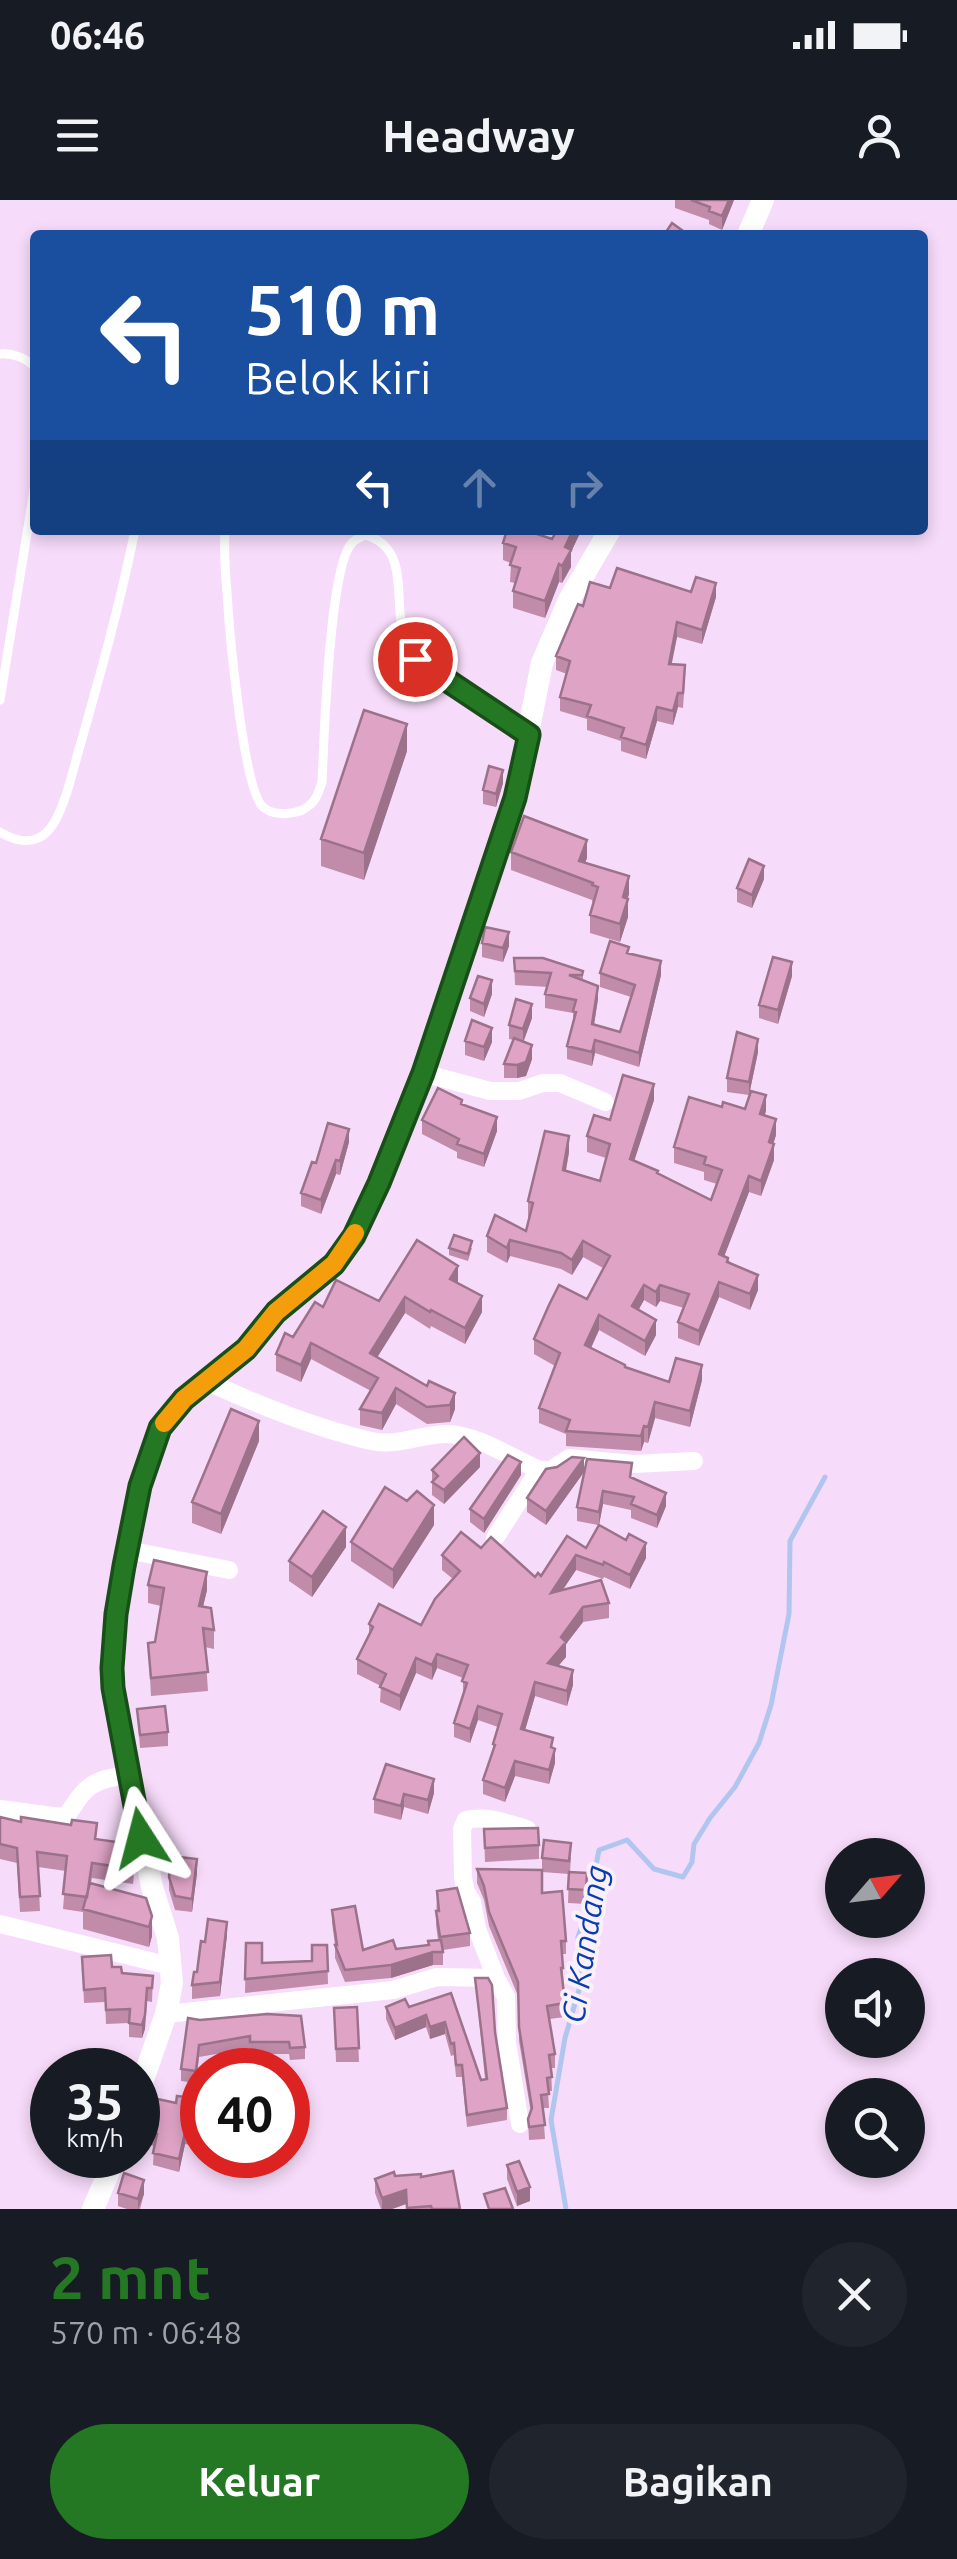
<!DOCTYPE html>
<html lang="id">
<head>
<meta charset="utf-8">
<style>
  :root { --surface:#171b24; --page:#20242c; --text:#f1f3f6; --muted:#9ea1a6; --accent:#257823 }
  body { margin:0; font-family:Ubuntu,sans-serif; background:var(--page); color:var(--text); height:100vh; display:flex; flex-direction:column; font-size:38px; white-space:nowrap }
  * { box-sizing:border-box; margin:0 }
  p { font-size:32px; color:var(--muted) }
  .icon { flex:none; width:55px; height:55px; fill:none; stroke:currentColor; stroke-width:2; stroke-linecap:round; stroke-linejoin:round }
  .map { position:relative; height:2009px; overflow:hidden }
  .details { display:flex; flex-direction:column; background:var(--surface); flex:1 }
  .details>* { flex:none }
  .guide { position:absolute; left:30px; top:30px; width:898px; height:305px; border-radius:10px; box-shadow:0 5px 15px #0003; background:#1a4fa0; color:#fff; overflow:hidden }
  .needle { width:65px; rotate:62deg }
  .controls { position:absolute; left:825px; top:1638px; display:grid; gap:20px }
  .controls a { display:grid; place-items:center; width:100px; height:100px; border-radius:50%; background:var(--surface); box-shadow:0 5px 15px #0003; font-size:50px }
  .speed { position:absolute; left:30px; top:1848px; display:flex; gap:20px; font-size:50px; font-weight:700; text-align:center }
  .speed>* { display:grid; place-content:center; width:130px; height:130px; border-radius:50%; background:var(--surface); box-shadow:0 5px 15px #0003; line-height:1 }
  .speed small { font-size:25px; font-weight:400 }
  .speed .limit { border:15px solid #d22; background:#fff; color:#111 }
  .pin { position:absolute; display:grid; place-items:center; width:85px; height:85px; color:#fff; margin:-42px; border:5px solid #fff; border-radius:50%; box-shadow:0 2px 10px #0007 }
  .me { position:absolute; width:110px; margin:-55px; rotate:351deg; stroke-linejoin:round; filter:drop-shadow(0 0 8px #0008) }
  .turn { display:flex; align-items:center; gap:35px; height:210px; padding:0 50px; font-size:45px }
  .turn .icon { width:130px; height:130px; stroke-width:2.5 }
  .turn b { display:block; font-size:70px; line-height:85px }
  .lanes { display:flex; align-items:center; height:95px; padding:0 50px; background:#0003; justify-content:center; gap:50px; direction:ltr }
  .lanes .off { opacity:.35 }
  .round { display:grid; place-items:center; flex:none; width:105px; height:105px; border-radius:52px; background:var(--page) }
  .summary { display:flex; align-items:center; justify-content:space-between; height:170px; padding:0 50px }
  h1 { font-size:60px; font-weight:700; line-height:75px; color:var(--accent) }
  .cta { display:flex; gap:20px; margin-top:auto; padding:20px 50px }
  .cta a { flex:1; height:115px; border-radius:60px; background:var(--accent); color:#fff; font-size:40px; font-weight:700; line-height:115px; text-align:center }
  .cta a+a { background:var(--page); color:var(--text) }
  .status { display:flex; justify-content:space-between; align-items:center; height:70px; padding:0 50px; background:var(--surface); direction:ltr }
  .status svg { height:28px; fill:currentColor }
  header { display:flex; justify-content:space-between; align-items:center; height:130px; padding:0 50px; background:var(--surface); font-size:45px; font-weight:700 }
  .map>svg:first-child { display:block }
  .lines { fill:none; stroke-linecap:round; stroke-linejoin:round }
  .stream { stroke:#b0c6ef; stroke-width:5 }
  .service { stroke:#fff; stroke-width:9 }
  .minor { stroke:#fff; stroke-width:18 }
  .tertiary { stroke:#fff; stroke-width:22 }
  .wall { fill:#c08caa }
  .shaded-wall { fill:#9c728b }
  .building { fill:#dfa3c6; stroke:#9c728b; stroke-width:2.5 }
  .route-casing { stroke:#184e17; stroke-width:25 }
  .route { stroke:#257823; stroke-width:18 }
  .slow { stroke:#f59e0b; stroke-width:18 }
  .labels { text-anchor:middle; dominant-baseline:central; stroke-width:8; stroke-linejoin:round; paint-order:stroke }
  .water-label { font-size:32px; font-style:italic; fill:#093dad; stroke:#f9f0fa }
</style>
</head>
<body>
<div class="status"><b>06:46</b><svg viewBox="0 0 49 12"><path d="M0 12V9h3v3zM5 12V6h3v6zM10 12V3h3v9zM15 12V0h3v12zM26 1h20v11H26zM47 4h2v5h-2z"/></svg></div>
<header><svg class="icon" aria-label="menu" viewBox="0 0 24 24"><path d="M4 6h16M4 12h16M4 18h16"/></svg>Headway<svg class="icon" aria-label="person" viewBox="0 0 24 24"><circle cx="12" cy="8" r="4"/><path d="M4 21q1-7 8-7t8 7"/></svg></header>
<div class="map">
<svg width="957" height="2009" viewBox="0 0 957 2009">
  <rect width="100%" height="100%" fill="#f7dbfa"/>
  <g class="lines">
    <path class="stream" d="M566 2009 551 1920 565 1838 581 1783 578 1737 588 1707 599 1650 627 1640 654 1669 683 1677 692 1662 694 1644 710 1618 735 1587 759 1543 771 1505 789 1414 790 1341 825 1277"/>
    <path class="service" d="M0 154C12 153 28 158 35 168
      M225 330C224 351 225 371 227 392 229 427 243 589 263 607 272 615 288 615 300 611 314 605 318 596 322 582 324 541 329 366 352 343 355 339 361 338 365 335 406 346 396 389 401 422 403 436 407 447 415 459L526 534
      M0 500 35 284
      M0 632C15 641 34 646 48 631 63 615 72 574 78 553 99 479 120 405 135 330"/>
    <path class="minor" d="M423 873 490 891H519L543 883H560L605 902
      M206 1181C258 1205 315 1228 371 1241 398 1247 421 1234 447 1234 476 1234 512 1258 539 1270H551L569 1258 634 1264 694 1261
      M495 1338 539 1270
      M127 1350 229 1370
      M0 1609 60 1617 66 1616C72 1609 76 1601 82 1594 94 1579 113 1577 131 1575
      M0 1724 170 1766
      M166 1814 393 1790 437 1777 496 1778
      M520 1924 507 1842 506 1797 496 1778 477 1729 472 1702 466 1692 463 1678 462 1629 466 1620C486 1615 507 1623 527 1629"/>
    <path class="tertiary" d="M748 35 763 0
      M138 1894 166 1814 172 1783 168 1738 152 1687 113 1488 111 1468 116 1415 124 1366 140 1286 160 1228 184 1199 245 1149 276 1112 333 1064 354 1035 379 983 423 873 515 598 542 463 569 400 610 330
      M93 2009 116 1955"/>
  </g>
  <path class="wall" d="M675 0H734L722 30 709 24V20L675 8Z
    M580 330V333L571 352V367L562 383 559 382 545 418 513 408V391L515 383 510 382 511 363 503 360V343L552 339Z
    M610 388 691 392 716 397 702 444 677 437 671 464 685 479 683 508 678 507 673 525 657 521 646 559 621 551V541L587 530V519L560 511V497L567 474 556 470V453L583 406Z
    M407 551 364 680 321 666V639Z
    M503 583 496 607 483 604V590Z
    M511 652 587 658 585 663 629 694 627 699 628 717 620 742 590 733V715L593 704 592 700 511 670Z
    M764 679 752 708 737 702V688Z
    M482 743 509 746 503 762 482 757Z
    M629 753 661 775 639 867 595 853 592 866 567 859V846L573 820V813L545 808V794L548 787 515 785 514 758 583 771V780L598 799 594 824 620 832 631 797 600 787V773Z
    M792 776 778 824 759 818V805Z
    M492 794 484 817 470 811V798Z
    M532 818 523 842 532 859 526 876 517 878H504V864L514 840 509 839V825Z
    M465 841 492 842 484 861 465 855Z
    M758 852 749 895 727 892V878Z
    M654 900 634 960 711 1000 717 984 704 980V972L674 963V947L722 907 766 911 764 916 776 935 773 944 774 960 761 996 749 992 724 1056 758 1090 750 1110 719 1097 699 1146 678 1138V1122L684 1108 660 1101 656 1107 644 1100 638 1110 656 1135 645 1156 599 1130 591 1148 625 1167 669 1182 702 1180 690 1227 655 1218 648 1243 644 1242 641 1251 566 1246V1234L539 1223V1208L555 1166 534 1154V1139L587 1099 603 1068 583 1057 572 1075 561 1069 510 1056 507 1063 487 1052V1036L526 1031 529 1017H528V1001L569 952 566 971 600 981 606 958 587 952V936L610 920Z
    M462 905 497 931 484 967 457 958V952L422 934V920Z
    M349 942 340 975 336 974 321 1014 301 1006V993L316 963Z
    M449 1048H472L468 1061 449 1055Z
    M458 1083 482 1112 465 1144 431 1126 430 1129 405 1113 377 1157 455 1209 450 1222 427 1224 396 1204 382 1230 360 1225V1209L371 1191 311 1159 301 1182 276 1171V1154L323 1107 379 1101Z
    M259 1241 221 1334 192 1323V1302Z
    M587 1259 631 1278 666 1306 657 1328 631 1318V1310L603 1304 599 1325 646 1358 630 1389 604 1377 603 1379 576 1370 562 1390 609 1403V1418L583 1422 566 1444V1457L558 1466 573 1485 567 1506 535 1496 525 1530 553 1548 555 1563 549 1584 515 1576 505 1602 483 1594V1580L493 1550V1544L498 1527 478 1520 470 1543 454 1537V1523L463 1496V1478L437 1468 432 1480 416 1473 400 1511 380 1502 381 1486 357 1474V1459L369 1436V1424L421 1425 453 1379 442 1370V1355L481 1348 535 1377 541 1376 586 1348 598 1325 577 1321V1307Z
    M480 1267 444 1304 432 1295V1270Z
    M584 1272 546 1325 527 1312V1298Z
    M521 1275 484 1333 470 1322V1309Z
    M434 1325 393 1389 351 1361V1342Z
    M346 1347 312 1397 289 1381V1361Z
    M148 1385 207 1390 203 1406 214 1430V1449L205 1447 208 1491 151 1496 148 1443 155 1442 161 1406 148 1403Z
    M137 1509 168 1532V1546L140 1548Z
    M409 1573 434 1593 428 1614 404 1607 401 1620 374 1613V1599Z
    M0 1617 97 1639 131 1644 134 1674 133 1684 92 1678 91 1683 146 1698 152 1736 149 1747 83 1729V1712L63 1709 66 1671 38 1667 40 1711 20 1712 17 1663 0 1659Z
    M484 1629 539 1645V1659L485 1662Z
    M571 1657 570 1672 587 1673 586 1704 568 1703 569 1674 542 1672V1658Z
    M477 1669 542 1693 566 1741V1754H562L565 1817 549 1819 555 1854V1868H551L552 1891H548L549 1908H543L545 1939 529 1940 528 1919 531 1913 519 1841 518 1796 489 1726 484 1700 477 1683Z
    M197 1673 192 1712 175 1710 169 1690V1677Z
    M437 1691 470 1733V1746L443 1750V1765H433L391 1778 345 1782 335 1758V1745L332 1723V1710L363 1750 396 1749 429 1745 438 1740 436 1725Z
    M227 1735 220 1796 192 1799V1785L205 1742Z
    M246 1743 262 1763 312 1761 327 1745 328 1784 245 1793Z
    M82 1757 112 1767 122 1773 153 1776 152 1802 147 1801 145 1829 142 1838 129 1837V1823L106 1824 105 1802 84 1803Z
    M475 1778 495 1832 507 1908V1920L467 1927 462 1877H456L454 1855 451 1856 445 1834 430 1839 426 1827 395 1840 386 1819V1807H409L451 1793 481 1880 485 1879Z
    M357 1807 359 1862H336L334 1808Z
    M188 1818 305 1847V1859L290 1860 289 1854H250V1848L199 1857 196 1883 181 1881V1869Z
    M202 1899V1947L185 1944 179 1972 153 1965 154 1946 145 1944V1932L176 1903Z
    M507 1965 530 2001 517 2006 507 1979Z
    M395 1976 421 1977 460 2009H406V2004L392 2009H381L375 1993V1979Z
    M118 1993 144 1994 140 2009H127L118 2006Z"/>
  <path class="shaded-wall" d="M729 0H734L722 30V16Z
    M573 330H580V333L571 352V367L562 383V366L565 347Z
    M559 364V382L545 418V401Z
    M716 383V397L702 444V430Z
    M677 422V437L669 478V464Z
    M678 493V507L673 525V511Z
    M657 507V521L646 559V545Z
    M407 524V551L364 680V653Z
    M503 570V583L496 607V594Z
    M587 640V658L579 679V661Z
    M764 666V679L752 708V695Z
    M629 676V694L623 715V697Z
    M628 699V717L620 742V724Z
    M509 732V746L503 762V748Z
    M661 761V775L639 867V853Z
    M792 762V776L778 824V810Z
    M492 780V794L484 817V804Z
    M598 786V799L592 838V824Z
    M532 804V818L523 843V829Z
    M492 828V842L484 861V847Z
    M758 839V852L749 895V882Z
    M595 840V853L592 866V852Z
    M532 845V859L526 876 517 878V865Z
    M654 884V900L630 974V959Z
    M766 895V911L760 930V914Z
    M497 917V931L484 967V954Z
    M776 919V935L769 958V942Z
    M349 929V942L340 975V961Z
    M569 936V952L563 985V970Z
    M774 944V960L761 996V981Z
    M336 960V974L321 1014V1000Z
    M749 976V992L719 1070V1054Z
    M510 1040V1056L507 1063V1048Z
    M583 1041V1057L572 1075V1060Z
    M458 1066V1082L450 1095V1079Z
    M758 1075V1090L750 1110V1094Z
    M719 1082V1097L699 1146V1131Z
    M644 1085V1100L632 1122V1106Z
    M660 1085V1101L656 1107V1092Z
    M482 1096V1112L465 1144V1128Z
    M405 1097V1113L370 1169V1153Z
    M599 1115V1130L585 1161V1145Z
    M656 1120V1135L645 1156V1141Z
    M311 1143V1159L301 1182V1165Z
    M702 1165V1180L690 1227V1211Z
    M396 1188V1204L382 1230V1213Z
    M455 1193V1209L450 1222V1205Z
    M655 1202V1218L648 1243V1227Z
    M259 1221V1241L221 1334V1314Z
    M644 1226V1242L641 1251V1236Z
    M480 1253V1267L444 1304V1290Z
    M584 1258V1272L546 1325V1311Z
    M521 1262V1275L484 1333V1319Z
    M603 1291V1304L599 1325V1312Z
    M666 1293V1306L657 1328V1315Z
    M434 1305V1325L393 1389V1370Z
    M346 1327V1347L312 1397V1377Z
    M646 1343V1358L630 1389V1375Z
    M576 1355V1370L551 1408V1393Z
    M207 1372V1390L199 1424V1406Z
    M583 1407V1422L566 1444V1457L548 1478V1463L561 1437Z
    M437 1454V1468L432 1480V1465Z
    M416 1458V1473L400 1511V1496Z
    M573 1470V1485L567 1506V1491Z
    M535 1482V1496L521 1544V1529Z
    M478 1506V1520L470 1543V1529Z
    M555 1549V1563L549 1584V1570Z
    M515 1561V1576L505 1602V1588Z
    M434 1579V1593L428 1614V1600Z
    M404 1594V1607L401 1620V1606Z
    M197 1659V1673L192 1712V1699Z
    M152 1716V1736L149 1747V1727Z
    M227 1722V1735L220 1796V1782Z
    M433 1752V1765L391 1778V1765Z
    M147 1788 145 1829 142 1838V1825Z
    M426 1815V1827L395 1840V1828Z
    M445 1822V1834L430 1839V1827Z
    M185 1932V1944L179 1972V1959Z
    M144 1980V1994L138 2009V1999Z
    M530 1987V2001L517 2006V1992Z
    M406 1990V2004L392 2009H382V1998Z"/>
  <path class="building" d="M691 0H729L722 16 709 11 710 7Z
    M672 23 683 31 682 32 687 35H664Z
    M507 330H525L552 339 557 330H573L565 347 571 350 562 366 559 364 545 401 513 391 520 368 510 365 516 347 503 343Z
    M617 368 691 392 696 377 716 383 702 430 677 422 669 464 685 465 683 493H678L673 511 657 507 646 545 621 537 624 528 587 516 591 505 560 497 570 461 556 456 578 404 583 406 590 382 610 388Z
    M364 510 407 524 364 653 321 639Z
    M489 566 503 570 496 594 483 590Z
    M524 616 587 640 579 661 629 676 623 697 628 699 620 724 590 715 598 687 592 685 593 683 511 652Z
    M749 659 764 666 752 695 737 688Z
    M485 727 509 732 503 748 482 743Z
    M610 741 629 747 627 753 661 761 639 853 595 840 592 852 567 846 576 812 573 811 576 800 545 794 551 773 515 771 514 758H543L583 771 582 775H569L598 786 592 824 620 832 635 785 600 773Z
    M773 757 792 762 778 810 759 805Z
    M478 776 492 780 484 804 470 798Z
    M516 799 532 804 523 829 509 825Z
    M472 820 492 828 484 847 465 841Z
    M737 832 758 839 749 882 727 878Z
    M514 838 532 845 526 862 517 865 504 864Z
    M623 875 654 884 630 959 658 971 657 973 711 1000 722 970 704 964 706 957 674 947 689 897 722 907 723 902 745 909 751 891 766 895 760 914 776 919 769 942 774 944 761 981 749 976 719 1054 728 1058 727 1062 758 1075 750 1094 719 1082 699 1131 678 1122 689 1094 660 1085 656 1092 644 1085 632 1106 656 1120 645 1141 599 1115 585 1145 625 1165V1167L669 1182 676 1158 702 1165 690 1211 655 1202 648 1227 644 1226 641 1236 566 1231 570 1220 539 1208 560 1153 534 1139 549 1105 559 1085 587 1099 610 1056 583 1041 572 1060 561 1053 510 1040 507 1048 487 1036 495 1015 526 1031 533 1003 528 1001 545 931 569 936 563 970 600 981 610 944 587 936 594 915 610 920Z
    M438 888 462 900 461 904 497 917 484 954 457 944 459 939 422 920Z
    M328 923 349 929 340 961 336 960 321 1000 301 993 312 962 316 963Z
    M454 1035 472 1041 468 1054 449 1048Z
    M417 1040 458 1066 450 1079 482 1096 465 1128 431 1110 430 1112 405 1097 370 1153 427 1186 429 1181 455 1193 450 1205 427 1207 396 1188 382 1213 360 1209 378 1178 311 1143 301 1165 276 1154 285 1133 293 1137 315 1102 323 1107 336 1080 379 1101Z
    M231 1209 259 1221 221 1314 192 1302Z
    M464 1237 480 1253 444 1290 432 1282 438 1276 432 1270Z
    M508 1255 521 1262 484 1319 470 1309Z
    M572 1257 584 1258 546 1311 527 1298 546 1269 557 1267Z
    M587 1259 632 1263 630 1277 666 1293 657 1315 631 1304 634 1297 603 1291 599 1312 577 1307Z
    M385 1287 407 1301 417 1291 434 1305 393 1370 351 1342Z
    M323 1311 346 1327 312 1377 289 1361Z
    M599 1325 626 1340 629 1334 646 1343 630 1375 604 1362 603 1365 576 1355 551 1393 601 1380 609 1403 583 1407 561 1437 566 1442 548 1463 573 1470 567 1491 535 1482 521 1529 553 1538 551 1547 555 1549 549 1570 515 1561 505 1588 483 1580 495 1545 493 1544 502 1514 478 1506 470 1529 454 1523 467 1483 462 1481 468 1465 437 1454 432 1465 416 1458 400 1496 380 1487 386 1474 357 1459 373 1427 369 1424 379 1404 421 1425 435 1399 460 1371 442 1355 461 1332 481 1348 491 1337 535 1377 538 1373 541 1376 567 1336 586 1348Z
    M154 1360 207 1372 199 1406 211 1408 214 1430 203 1428 208 1472 151 1478 148 1443 155 1442 164 1388 148 1385Z
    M165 1506 168 1532 140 1535 137 1509Z
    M386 1564 434 1579 428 1600 404 1594 401 1606 374 1599Z
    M0 1617 21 1622V1617L71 1625 72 1620 97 1623 95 1639 131 1644 134 1659 133 1669 92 1663 87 1697 63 1694 67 1656 37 1652 40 1696 20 1697 17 1648 0 1644Z
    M538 1628 539 1645 485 1648 484 1629Z
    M544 1640 571 1643 569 1661 542 1658Z
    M171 1656 197 1659 192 1699 175 1696 169 1677Z
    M477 1669 542 1670V1693L562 1691 566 1741H561L563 1768H561L565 1803 547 1806 555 1854 549 1855 552 1877 547 1878 549 1894 541 1895 545 1925 529 1927 528 1919 532 1908 519 1827 518 1782 489 1712 484 1686Z
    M569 1672 587 1673 586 1690 568 1689Z
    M90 1683 146 1698 152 1716 149 1727 83 1709Z
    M457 1688 470 1733 440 1737 436 1711H439L437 1691Z
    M355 1706 363 1750 393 1740 396 1749 429 1745 428 1741 441 1740 443 1752H433L391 1765 345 1770 335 1745H337L332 1710Z
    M208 1719 227 1722 220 1782 192 1785 194 1772H197L201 1741 205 1742Z
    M246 1743H262V1763L312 1761V1745H327L328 1771 245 1779Z
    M111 1755 112 1767H121L122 1773 153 1776 152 1788H147L145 1815 142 1825 129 1823 130 1809 106 1810 105 1788 84 1790 82 1757Z
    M475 1778H488L492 1785 495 1832 507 1908 467 1915 462 1865H456L454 1843 451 1844 445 1822 430 1827 426 1815 395 1828 386 1807 405 1799 409 1807 451 1793 481 1880 487 1879Z
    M357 1807 359 1848 336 1849 334 1808Z
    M267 1814 301 1816 305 1847 290 1848 289 1842H250V1836L199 1845 196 1871 181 1869 188 1818 200 1820Z
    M177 1896 202 1899V1934L185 1932 179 1959 153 1953 157 1934 145 1932 153 1898 176 1903Z
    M519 1961 530 1987 517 1992 507 1965Z
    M453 1971 460 2009H432L431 2006 407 2008 406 1990 382 1998 375 1979 394 1972 395 1976 421 1974V1977Z
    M124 1973 144 1980 138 1999 118 1993Z
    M505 1988 513 2009H489L484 1994Z"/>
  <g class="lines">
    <g class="route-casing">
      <path id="route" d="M141 1638 113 1488 112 1468 116 1414 124 1366 140 1286 160 1228 184 1199 246 1149 276 1112 334 1064 354 1036 379 983 423 873 515 598 529 535 415 459"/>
    </g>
    <use href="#route" class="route"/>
    <path class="slow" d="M164 1223 184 1199 246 1149 276 1112 334 1064 355 1033"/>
  </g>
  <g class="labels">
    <g class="water-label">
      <text transform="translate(584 1744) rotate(-81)">Ci Kandang</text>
    </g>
  </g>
</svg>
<div class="controls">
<a><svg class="needle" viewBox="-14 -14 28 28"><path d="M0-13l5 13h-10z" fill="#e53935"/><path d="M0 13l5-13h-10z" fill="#9ea1a6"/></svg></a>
<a><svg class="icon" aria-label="sound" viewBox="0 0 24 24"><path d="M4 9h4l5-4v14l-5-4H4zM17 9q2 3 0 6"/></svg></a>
<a><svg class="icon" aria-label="search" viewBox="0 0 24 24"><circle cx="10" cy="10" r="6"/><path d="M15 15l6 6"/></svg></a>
</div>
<div class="speed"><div>35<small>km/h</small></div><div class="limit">40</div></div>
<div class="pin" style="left:415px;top:459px;background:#d93025"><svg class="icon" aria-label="arrive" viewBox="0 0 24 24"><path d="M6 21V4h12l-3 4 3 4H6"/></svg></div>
<svg class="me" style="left:141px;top:1638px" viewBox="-20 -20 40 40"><path d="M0-17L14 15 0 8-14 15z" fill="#257823" stroke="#fff" stroke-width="4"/></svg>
<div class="guide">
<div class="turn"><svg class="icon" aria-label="left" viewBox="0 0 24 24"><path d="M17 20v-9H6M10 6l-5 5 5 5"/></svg><div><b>510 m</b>Belok kiri</div></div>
<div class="lanes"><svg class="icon" aria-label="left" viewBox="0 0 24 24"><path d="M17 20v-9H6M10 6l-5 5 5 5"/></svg><svg class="icon off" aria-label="ahead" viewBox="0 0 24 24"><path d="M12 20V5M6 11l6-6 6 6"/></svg><svg class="icon off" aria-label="right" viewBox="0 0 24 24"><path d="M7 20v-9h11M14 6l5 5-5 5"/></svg></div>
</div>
</div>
<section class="details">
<div class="summary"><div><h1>2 mnt</h1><p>570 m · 06:48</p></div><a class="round"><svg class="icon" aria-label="close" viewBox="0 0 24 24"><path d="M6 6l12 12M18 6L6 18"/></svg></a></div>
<div class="cta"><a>Keluar</a><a>Bagikan</a></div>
</section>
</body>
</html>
